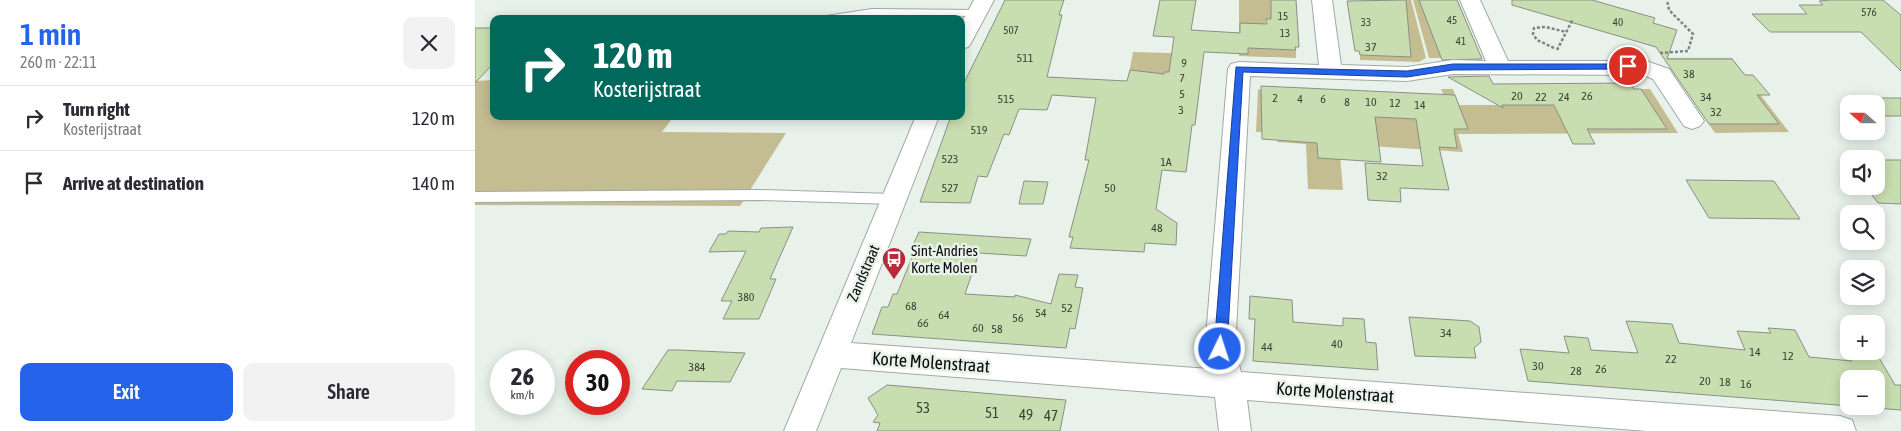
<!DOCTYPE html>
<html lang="en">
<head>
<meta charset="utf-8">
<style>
  :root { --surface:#fff; --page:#f2f2f3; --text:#2b2b33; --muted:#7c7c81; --line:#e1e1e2; --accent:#2563eb }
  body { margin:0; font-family:"Asap Condensed",sans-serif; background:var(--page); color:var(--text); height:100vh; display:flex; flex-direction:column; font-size:19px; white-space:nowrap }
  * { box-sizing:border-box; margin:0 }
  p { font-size:16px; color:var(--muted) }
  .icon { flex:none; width:28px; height:28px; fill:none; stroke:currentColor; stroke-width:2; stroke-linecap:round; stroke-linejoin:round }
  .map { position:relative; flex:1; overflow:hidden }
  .side { display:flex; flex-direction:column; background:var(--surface); width:475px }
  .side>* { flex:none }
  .banner { position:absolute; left:15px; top:15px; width:475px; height:105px; border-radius:10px; box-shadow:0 2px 12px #0003; background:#00695c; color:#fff; overflow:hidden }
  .needle { width:32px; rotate:291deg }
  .tools { position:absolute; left:1365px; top:95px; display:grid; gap:10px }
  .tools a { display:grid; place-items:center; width:45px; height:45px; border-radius:10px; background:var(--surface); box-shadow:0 2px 12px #0003; font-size:25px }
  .speed { position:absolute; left:15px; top:350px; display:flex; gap:10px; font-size:25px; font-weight:700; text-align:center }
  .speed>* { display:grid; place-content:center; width:65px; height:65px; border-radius:50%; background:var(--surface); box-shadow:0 2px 12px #0003; line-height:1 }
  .speed small { font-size:12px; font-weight:400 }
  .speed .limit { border:8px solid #d22; background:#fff; color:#111 }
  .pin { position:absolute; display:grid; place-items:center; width:42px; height:42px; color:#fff; margin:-21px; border:2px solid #fff; border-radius:50%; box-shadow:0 1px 5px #0007 }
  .me { position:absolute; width:55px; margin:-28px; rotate:4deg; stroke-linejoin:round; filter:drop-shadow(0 0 4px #0008) }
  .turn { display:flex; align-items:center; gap:18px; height:105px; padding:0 20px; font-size:22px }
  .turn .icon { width:65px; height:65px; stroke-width:2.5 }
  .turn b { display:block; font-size:35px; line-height:42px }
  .round { display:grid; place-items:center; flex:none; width:52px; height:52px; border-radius:10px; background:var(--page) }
  .head { display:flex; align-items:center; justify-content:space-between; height:85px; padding:0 20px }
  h1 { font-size:30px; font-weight:600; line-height:38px; color:var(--accent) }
  .primary-button { display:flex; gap:10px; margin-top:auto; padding:10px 20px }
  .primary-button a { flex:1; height:58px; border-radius:10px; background:var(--accent); color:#fff; font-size:20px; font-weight:600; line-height:58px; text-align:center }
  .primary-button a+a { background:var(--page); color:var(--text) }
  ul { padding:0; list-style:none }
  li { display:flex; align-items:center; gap:15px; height:65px; padding:0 20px; border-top:1px solid var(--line) }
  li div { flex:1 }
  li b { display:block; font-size:19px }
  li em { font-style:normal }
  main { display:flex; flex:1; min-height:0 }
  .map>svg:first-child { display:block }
  .green { fill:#c4bd92 }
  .building { fill:#c9deb0; stroke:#8a8f85; fill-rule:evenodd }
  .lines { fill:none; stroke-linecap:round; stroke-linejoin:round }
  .lane-casing { stroke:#a0aaa3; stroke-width:2 }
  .street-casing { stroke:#a0aaa3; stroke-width:2 }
  .path { stroke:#7e8580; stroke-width:2.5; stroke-dasharray:3 2; stroke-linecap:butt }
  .lane { fill:#fff; fill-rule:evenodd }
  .street { fill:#fff; fill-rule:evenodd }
  .route { fill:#2563eb; stroke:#184099 }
  .labels { text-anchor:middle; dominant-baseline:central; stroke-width:5; stroke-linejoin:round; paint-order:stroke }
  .far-number-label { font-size:11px; fill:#3a4134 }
  .number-label { font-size:12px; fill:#3a4134 }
  .poi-label { font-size:15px; fill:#0a0d0b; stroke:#e8f2ea; text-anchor:start }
  .street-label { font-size:15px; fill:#0a0d0b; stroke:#e8f2ea }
  .near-number-label { font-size:15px; fill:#3a4134 }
  .near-street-label { font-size:18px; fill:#0a0d0b; stroke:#e8f2ea }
</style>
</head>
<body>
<main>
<section class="side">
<div class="head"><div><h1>1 min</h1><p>260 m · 22:11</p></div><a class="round"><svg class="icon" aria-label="close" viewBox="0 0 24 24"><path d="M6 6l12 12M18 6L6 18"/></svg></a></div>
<ul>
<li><svg class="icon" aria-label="right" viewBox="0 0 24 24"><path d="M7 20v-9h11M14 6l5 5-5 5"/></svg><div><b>Turn right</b><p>Kosterijstraat</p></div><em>120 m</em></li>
<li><svg class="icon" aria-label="arrive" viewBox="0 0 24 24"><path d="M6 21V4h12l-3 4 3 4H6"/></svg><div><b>Arrive at destination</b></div><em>140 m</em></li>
</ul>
<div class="primary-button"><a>Exit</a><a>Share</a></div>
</section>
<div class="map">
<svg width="1426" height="431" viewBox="0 0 1426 431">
  <rect width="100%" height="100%" fill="#e8f2ea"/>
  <path class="green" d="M764 0H796V19L791 20 787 47 821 50V58L764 56Z
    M911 0H936L951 58 944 62 885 60V55L910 56Z
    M938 0H957L979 58H954Z
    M658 52 725 54 724 60 696 58 694 72H690L687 85 652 84Z
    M1189 58H1257L1314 132 1240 133 1234 124 1221 63 1192 64Z
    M19 80V116H199L187 132 311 133 265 206 0 205V81Z
    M783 89 786 90 787 106 934 113 935 119 962 120 969 95 966 89H978L984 105H1176L1166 89H1175L1203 133 983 134 988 152 864 144 868 190 833 189 831 144 802 142V140L812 141 791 132H781Z"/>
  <path class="building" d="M530 0H589L584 15H587L572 77 652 81 655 70 689 74 690 72H694L699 37 678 36 685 0H721L716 30 765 33V23L792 24 791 19H796V0H821L824 47H820L821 50 773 48V54L729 52 720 125H717L711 172 687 170 681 209 702 223 701 245 670 243 669 252 595 248 598 237H594L614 160H610L621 98 577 95 572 110 544 109 534 135 529 134 512 177 503 176 495 203 445 202 476 116H486V89Z
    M931 0 936 57 885 55 884 51H880L872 1Z
    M944 0H982L1007 59 967 60Z
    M1037 0H1117L1180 18 1178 23 1202 30 1192 59H1257L1270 75H1278L1295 95H1282L1304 124H1234L1181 47 1037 5Z
    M1356 0H1408L1426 15V71L1386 32H1295L1277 14H1332L1324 5H1348L1344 1Z
    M0 28H19V63L0 83Z
    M1014 76 1018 84 1155 83 1159 89H1166L1192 129H1112L1120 144H1098L1079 105H1027L1028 108 973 77Z
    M786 86 980 95 993 129H979L982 148 964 147 974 190 925 188 926 202 893 200 890 163 948 166 941 119 900 117 906 162 843 158 842 143 787 139Z
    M1391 98H1426V116H1408L1401 109V104H1397Z
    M1401 160H1426V204L1403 203 1390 186H1401Z
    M1211 180 1299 181 1325 219 1234 218Z
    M549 181 573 182 568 204H544Z
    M318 227 295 279H301L284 319H248L257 301H246L271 251 234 252 244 234H251L253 231 284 232 286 228Z
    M444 232 556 239 551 256 504 253 490 294 540 297V295L576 304 584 274 603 275 600 287 608 288 600 329 595 328 591 348 397 334 407 307H413L418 294H422L440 250 436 249Z
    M775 296 817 300 818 322 868 326V318L889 319 891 342 901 343 903 370 778 361 780 319H774Z
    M934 317 995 321 1004 327 1006 342 999 348 1001 358 940 356Z
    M1151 321 1197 324 1204 343 1270 350 1262 331 1296 333 1293 328 1320 330 1334 357 1377 361 1373 355H1378L1375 351H1400L1420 385H1426V410L1053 381 1045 349 1094 353 1089 336 1113 338 1116 350 1163 353ZM1374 379H1401V406H1374Z
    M193 350H203L270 353 255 382 202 381 197 391 167 389Z
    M412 385 543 396 591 400 585 431H402L405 423 398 422 403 415 393 398Z"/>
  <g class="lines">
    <g class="lane-casing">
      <path id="lane" d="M397 9 502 10 507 13 502 16 397 15 373 19H346L351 16Z
        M284 190 419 194 426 199 419 204 284 200 0 202V192Z"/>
    </g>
    <g class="street-casing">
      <path id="street" d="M499 0H519L496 43 493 47 486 49V24Z
        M837 0H857L866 65 932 67 978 60 1011 61 985 0H1005L1033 61H1171L1194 69 1229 121 1225 126 1217 129 1209 126 1178 79 1168 75 978 74 932 81 775 76 760 349 766 372 1365 416 1377 420 1381 431H1172L772 400 776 431H744L740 397 366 368 341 431H309L441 116H464L376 343 735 369 730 349 753 69 756 64 764 62 844 65Z"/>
    </g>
    <path class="path" d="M1079 48 1062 40 1058 34 1059 28 1071 27 1091 32
      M1082 50 1098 19
      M1185 53 1213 51 1218 34 1194 10 1192 0"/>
    <use href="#lane" class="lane"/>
    <use href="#street" class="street"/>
  </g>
  <path class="route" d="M978 64H1153L1158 66 1153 69 978 70 932 77 768 72 752 349 750 353H740L739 349 761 67 932 71Z"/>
  <defs>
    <g id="bus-pin" transform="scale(1.25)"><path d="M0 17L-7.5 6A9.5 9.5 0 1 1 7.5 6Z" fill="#ba2939" stroke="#e8f2ea"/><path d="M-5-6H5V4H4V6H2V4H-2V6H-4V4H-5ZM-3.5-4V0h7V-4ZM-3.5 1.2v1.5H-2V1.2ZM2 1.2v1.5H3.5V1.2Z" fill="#fff"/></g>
  </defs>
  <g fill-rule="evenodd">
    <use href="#bus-pin" x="419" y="259"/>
  </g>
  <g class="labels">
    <g class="far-number-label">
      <text x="1394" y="12">576</text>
      <text x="808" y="16">15</text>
      <text x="977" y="20">45</text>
      <text x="891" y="22">33</text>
      <text x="1143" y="22">40</text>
      <text x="536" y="30">507</text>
      <text x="810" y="33">13</text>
      <text x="986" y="41">41</text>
    </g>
    <g class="number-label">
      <text x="896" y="47">37</text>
      <text x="550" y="58">511</text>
      <text x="709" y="63">9</text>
      <text x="1214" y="74">38</text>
      <text x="707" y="78">7</text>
      <text x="707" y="94">5</text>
      <text x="1042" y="96">20</text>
      <text x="1112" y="96">26</text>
      <text x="1066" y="97">22</text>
      <text x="1089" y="97">24</text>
      <text x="1231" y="97">34</text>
      <text x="800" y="98">2</text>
      <text x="531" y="99">515</text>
      <text x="825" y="99">4</text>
      <text x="848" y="99">6</text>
      <text x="872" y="102">8</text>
      <text x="896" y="102">10</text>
      <text x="920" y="103">12</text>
      <text x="945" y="105">14</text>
      <text x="706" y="110">3</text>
      <text x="1241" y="112">32</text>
      <text x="504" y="130">519</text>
      <text x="475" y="159">523</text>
      <text x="691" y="162">1A</text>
      <text x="907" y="176">32</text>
      <text x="475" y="188">527</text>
      <text x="635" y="188">50</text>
      <text x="682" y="228">48</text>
      <text x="271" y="297">380</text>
      <text x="436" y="306">68</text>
      <text x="592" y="308">52</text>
      <text x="566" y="313">54</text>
      <text x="469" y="315">64</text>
      <text x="543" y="318">56</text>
      <text x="448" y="323">66</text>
      <text x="503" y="328">60</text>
      <text x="522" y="329">58</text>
      <text x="971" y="333">34</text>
      <text x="862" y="344">40</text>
      <text x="792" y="347">44</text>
      <text x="1280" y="352">14</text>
      <text x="1313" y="356">12</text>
      <text x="1196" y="359">22</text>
      <text x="1063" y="366">30</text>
      <text x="222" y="367">384</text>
      <text x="1126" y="369">26</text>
      <text x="1101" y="371">28</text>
      <text x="1230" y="381">20</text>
      <text x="1250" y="382">18</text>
      <text x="1271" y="384">16</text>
    </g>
    <g class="poi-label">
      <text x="436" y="250">Sint-Andries<tspan x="436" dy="17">Korte Molen</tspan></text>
    </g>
    <g class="street-label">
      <text transform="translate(388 273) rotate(-67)">Zandstraat</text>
    </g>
    <g class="near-number-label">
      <text x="448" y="407">53</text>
      <text x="517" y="412">51</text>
      <text x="551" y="414">49</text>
      <text x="576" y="415">47</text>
    </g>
    <g class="near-street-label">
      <text transform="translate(456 362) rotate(4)">Korte Molenstraat</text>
      <text transform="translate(860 392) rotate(4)">Korte Molenstraat</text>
    </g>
  </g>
</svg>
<div class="tools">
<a><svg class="needle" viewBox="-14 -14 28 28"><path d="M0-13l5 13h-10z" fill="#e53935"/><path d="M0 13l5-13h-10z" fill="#7c7c81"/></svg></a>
<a><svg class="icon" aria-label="sound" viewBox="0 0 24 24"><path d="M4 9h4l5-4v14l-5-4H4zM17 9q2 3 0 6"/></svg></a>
<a><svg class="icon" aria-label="search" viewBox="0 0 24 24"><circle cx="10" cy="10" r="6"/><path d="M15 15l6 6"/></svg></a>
<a><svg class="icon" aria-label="layers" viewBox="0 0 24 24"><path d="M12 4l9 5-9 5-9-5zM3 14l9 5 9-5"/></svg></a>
<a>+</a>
<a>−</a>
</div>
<div class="speed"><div>26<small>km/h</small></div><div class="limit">30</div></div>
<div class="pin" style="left:1153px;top:66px;background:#d93025"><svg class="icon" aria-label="arrive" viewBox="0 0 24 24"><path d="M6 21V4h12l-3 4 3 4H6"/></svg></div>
<svg class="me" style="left:745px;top:349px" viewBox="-20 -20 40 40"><circle r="17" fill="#2563eb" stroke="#fff" stroke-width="3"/><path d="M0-11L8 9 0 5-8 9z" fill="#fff"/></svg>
<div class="banner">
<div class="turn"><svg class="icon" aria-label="right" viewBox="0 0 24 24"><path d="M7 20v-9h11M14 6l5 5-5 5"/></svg><div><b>120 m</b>Kosterijstraat</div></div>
</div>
</div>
</main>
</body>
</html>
